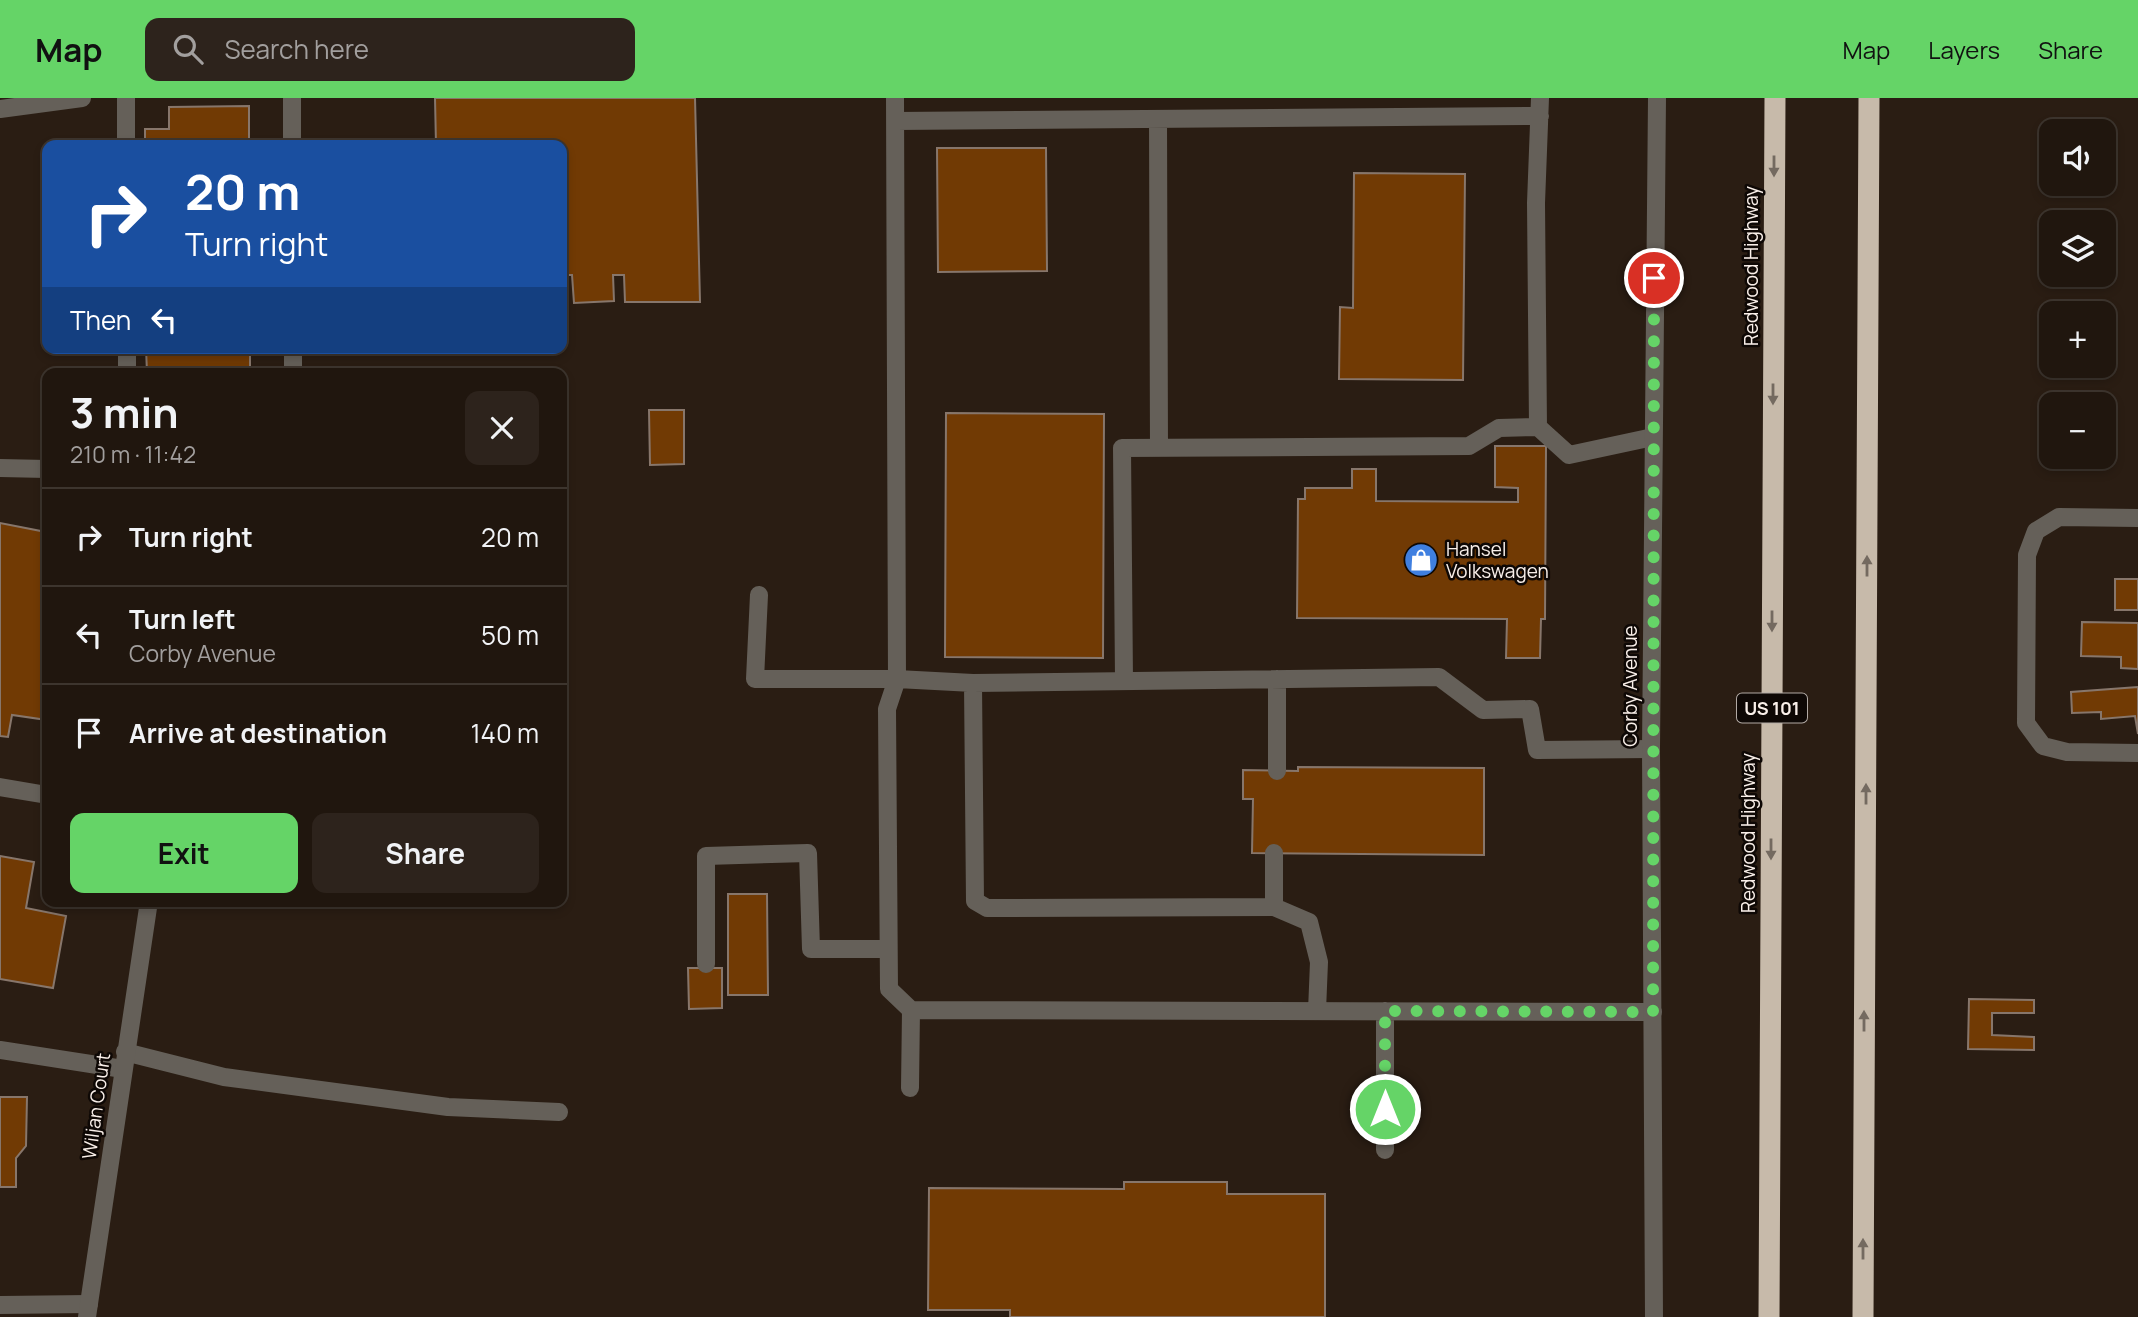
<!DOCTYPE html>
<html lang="en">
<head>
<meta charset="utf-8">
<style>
  :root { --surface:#20160e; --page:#2d231c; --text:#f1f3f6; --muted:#a29f9e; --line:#3d352e; --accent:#65d467 }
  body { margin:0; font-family:Manrope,sans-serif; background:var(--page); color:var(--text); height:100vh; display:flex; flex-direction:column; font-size:26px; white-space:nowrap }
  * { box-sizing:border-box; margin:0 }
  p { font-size:23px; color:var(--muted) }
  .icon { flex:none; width:38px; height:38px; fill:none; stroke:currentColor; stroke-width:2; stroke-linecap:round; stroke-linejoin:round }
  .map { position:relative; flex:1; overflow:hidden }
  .details { position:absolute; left:42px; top:270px; width:525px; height:539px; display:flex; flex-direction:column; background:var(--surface); border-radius:14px; box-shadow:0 4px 10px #0003,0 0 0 2px var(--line) }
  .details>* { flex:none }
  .top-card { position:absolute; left:42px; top:42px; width:525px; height:214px; border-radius:14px; box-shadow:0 4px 10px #0003,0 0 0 2px var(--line); background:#1a4fa0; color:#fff; overflow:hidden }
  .buttons { position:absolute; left:2039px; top:21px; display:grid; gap:14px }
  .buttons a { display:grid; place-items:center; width:77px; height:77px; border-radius:14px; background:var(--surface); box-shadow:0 4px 10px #0003,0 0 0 2px var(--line); font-size:35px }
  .pin { position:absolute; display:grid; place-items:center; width:60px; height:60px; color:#fff; margin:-30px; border:4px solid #fff; border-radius:50%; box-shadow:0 2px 7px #0007 }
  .me { position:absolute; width:77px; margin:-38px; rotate:0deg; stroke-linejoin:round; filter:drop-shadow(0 0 5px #0008) }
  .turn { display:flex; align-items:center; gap:24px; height:147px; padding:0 28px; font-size:32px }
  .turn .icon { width:91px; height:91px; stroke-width:2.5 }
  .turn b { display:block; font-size:49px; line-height:60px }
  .then { display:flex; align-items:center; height:66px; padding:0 28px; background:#0003; gap:14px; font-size:26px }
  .round { display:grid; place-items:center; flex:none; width:74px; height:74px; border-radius:14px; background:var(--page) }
  .headline { display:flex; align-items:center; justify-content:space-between; height:119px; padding:0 28px }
  h1 { font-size:42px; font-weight:700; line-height:52px }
  .primary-button { display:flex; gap:14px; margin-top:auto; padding:14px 28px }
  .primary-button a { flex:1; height:80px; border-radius:14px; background:var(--accent); color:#111; font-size:28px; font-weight:700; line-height:80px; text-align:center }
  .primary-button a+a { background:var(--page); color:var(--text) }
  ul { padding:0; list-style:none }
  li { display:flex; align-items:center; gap:21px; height:98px; padding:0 28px; border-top:2px solid var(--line) }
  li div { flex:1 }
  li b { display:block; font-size:26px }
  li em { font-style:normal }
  header { display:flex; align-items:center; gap:42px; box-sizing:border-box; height:98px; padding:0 35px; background:var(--accent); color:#111 }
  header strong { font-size:33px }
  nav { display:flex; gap:38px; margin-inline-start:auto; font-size:24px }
  .search { width:490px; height:63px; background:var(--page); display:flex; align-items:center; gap:18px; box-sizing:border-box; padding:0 24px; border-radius:14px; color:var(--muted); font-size:26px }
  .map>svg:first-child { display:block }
  .building { fill:#713a04; stroke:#87766b; stroke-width:2 }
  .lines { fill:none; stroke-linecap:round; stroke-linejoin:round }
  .service { stroke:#656059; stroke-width:18 }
  .minor { stroke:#656059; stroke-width:18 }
  .tertiary { stroke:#656059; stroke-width:18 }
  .motorway { stroke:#c7baaa; stroke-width:21 }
  .oneway { fill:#746a60 }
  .route { stroke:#65d467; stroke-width:12; stroke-dasharray:0 21.6 }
  .labels { text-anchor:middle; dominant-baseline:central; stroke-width:5; stroke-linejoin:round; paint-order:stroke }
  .shield { fill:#0e0805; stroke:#b2aaa5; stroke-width:2 }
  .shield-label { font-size:18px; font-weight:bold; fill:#f9efe9 }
  .street-label { font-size:19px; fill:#f9efe9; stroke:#0e0805 }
  .poi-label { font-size:19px; fill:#f9efe9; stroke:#0e0805; text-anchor:start }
</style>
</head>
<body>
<header>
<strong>Map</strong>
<div class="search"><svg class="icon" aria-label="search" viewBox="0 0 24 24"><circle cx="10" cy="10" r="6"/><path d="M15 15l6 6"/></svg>Search here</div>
<nav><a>Map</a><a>Layers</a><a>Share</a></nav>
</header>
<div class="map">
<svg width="2138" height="1219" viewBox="0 0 2138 1219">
  <rect width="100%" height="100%" fill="#2a1d13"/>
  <path class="building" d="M435 0H695L700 204H625L624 177H613L614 203 574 205 572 177H562V47H436Z
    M249 8V47H145V31H169V9Z
    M937 50H1046L1047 173 938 174Z
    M1354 75 1465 76 1463 282 1339 281 1340 209 1353 210Z
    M146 250H250V275H147Z
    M649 312H684V366L650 367Z
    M946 315 1104 316 1103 560 945 559Z
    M1495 348H1546L1545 521H1541L1540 560H1506L1507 521 1297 520 1298 401H1305V390H1352V371H1376V403L1518 404V390L1495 389Z
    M45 415 47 622 12 617 8 639 0 638V425L41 433Z
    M2115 481H2138V512H2115Z
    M2082 524 2138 525V571L2121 570V559L2081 558Z
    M2138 589V636L2135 618 2101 621V614L2072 615 2071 594Z
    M1298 669 1484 670V757L1252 755 1253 701H1243V672L1298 673Z
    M0 758 34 764 26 810 66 818 53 890 0 881Z
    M728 796H767L768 897H728Z
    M688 870H722V910L689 911Z
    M1969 901 2034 902V915H1992V937L2034 939V952L1968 951Z
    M0 999H27L26 1048 16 1060V1089H0Z
    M1124 1084H1227V1096H1325V1219H1010V1212H928L929 1090 1124 1091Z"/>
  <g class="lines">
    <path class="service" d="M126 0V47
      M895 0 897 581 887 611 889 891 911 912 910 990
      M1540 0 1536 105 1538 329 1569 357 1653 339
      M0 11 82 0
      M1158 21 1159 350
      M896 23 1540 18
      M127 250V269
      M0 370 47 371
      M2138 420 2059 419 2036 433 2027 457 2026 625 2043 648 2067 654 2138 655
      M759 497 755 581H897L973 585
      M1277 581V673
      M1124 582 1122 350 1469 348 1499 330 1538 329
      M0 689 47 697
      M1274 755V809
      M706 866V758L808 755 811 851H888
      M911 912 1653 914
      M1317 913 1319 864 1309 824 1274 809 987 810 975 803 973 585 1439 579 1483 612 1530 611 1537 652 1651 651
      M1385 913V1052
      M0 952 123 971
      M125 954 224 979 448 1009 559 1014
      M0 1207 89 1206"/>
    <path class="minor" d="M292 0V47
      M293 275V250
      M87 1219 149 803"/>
    <path class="tertiary" d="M1654 1219 1651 651 1657 0"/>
    <path class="motorway" d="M1769 1219 1775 0
      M1863 1219 1869 0"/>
  </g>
  <defs><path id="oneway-solid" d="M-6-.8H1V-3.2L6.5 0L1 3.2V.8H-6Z" transform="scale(1.75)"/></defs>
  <g class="oneway">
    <use href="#oneway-solid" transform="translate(1774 68) rotate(90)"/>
    <use href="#oneway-solid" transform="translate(1773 296) rotate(90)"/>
    <use href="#oneway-solid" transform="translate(1867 468) rotate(-90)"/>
    <use href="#oneway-solid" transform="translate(1772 523) rotate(90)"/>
    <use href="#oneway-solid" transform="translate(1866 696) rotate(-90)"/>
    <use href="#oneway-solid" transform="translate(1771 751) rotate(90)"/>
    <use href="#oneway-solid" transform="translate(1864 923) rotate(-90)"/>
    <use href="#oneway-solid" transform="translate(1863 1151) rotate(-90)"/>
  </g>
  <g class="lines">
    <path class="route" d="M1385 1011V913L1653 914 1654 180"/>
  </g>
  <defs>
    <g id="shop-disc" transform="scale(1.75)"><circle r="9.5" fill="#3f7fe0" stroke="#0e0805"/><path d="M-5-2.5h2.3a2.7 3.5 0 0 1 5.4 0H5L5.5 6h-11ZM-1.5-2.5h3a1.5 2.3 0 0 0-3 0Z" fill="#fff"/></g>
  </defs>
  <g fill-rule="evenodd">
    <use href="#shop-disc" x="1421" y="462"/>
  </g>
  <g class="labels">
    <rect class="shield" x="1737" y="595.5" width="70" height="29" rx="5"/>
    <g class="shield-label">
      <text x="1772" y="610">US 101</text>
    </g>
    <g class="street-label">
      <text transform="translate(1751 168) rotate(-90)">Redwood Highway</text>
      <text transform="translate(1630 588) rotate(-90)">Corby Avenue</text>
      <text transform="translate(1748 735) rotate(-90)">Redwood Highway</text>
      <text transform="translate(96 1008) rotate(-82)">Wiljan Court</text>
    </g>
    <g class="poi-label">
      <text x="1446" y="451">Hansel<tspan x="1446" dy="22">Volkswagen</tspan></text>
    </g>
  </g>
</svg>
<div class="buttons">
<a><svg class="icon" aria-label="sound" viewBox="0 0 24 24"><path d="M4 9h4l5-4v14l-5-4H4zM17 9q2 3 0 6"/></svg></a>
<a><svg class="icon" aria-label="layers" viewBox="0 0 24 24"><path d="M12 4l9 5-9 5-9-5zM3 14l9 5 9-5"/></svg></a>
<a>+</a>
<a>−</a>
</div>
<div class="pin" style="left:1654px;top:180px;background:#d93025"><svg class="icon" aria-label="arrive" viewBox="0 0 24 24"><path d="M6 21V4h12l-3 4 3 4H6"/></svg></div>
<svg class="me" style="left:1385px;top:1011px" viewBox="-20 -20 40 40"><circle r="17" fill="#65d467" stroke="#fff" stroke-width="3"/><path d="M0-11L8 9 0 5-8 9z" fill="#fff"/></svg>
<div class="top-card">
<div class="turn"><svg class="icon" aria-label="right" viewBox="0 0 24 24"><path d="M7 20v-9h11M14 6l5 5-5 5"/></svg><div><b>20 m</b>Turn right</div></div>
<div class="then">Then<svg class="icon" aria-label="left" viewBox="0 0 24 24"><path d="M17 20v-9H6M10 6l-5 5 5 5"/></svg></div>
</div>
<section class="details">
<div class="headline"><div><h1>3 min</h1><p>210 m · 11:42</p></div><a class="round"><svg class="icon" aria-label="close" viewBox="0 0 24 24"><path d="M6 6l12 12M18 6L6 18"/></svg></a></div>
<ul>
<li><svg class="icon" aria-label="right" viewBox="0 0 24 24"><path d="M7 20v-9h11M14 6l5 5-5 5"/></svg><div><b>Turn right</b></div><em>20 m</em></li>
<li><svg class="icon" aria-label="left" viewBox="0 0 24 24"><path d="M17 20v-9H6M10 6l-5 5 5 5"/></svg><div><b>Turn left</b><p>Corby Avenue</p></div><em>50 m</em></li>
<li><svg class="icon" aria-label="arrive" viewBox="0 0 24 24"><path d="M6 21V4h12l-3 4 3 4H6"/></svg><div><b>Arrive at destination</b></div><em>140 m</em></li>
</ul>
<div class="primary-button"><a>Exit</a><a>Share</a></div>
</section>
</div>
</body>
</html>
